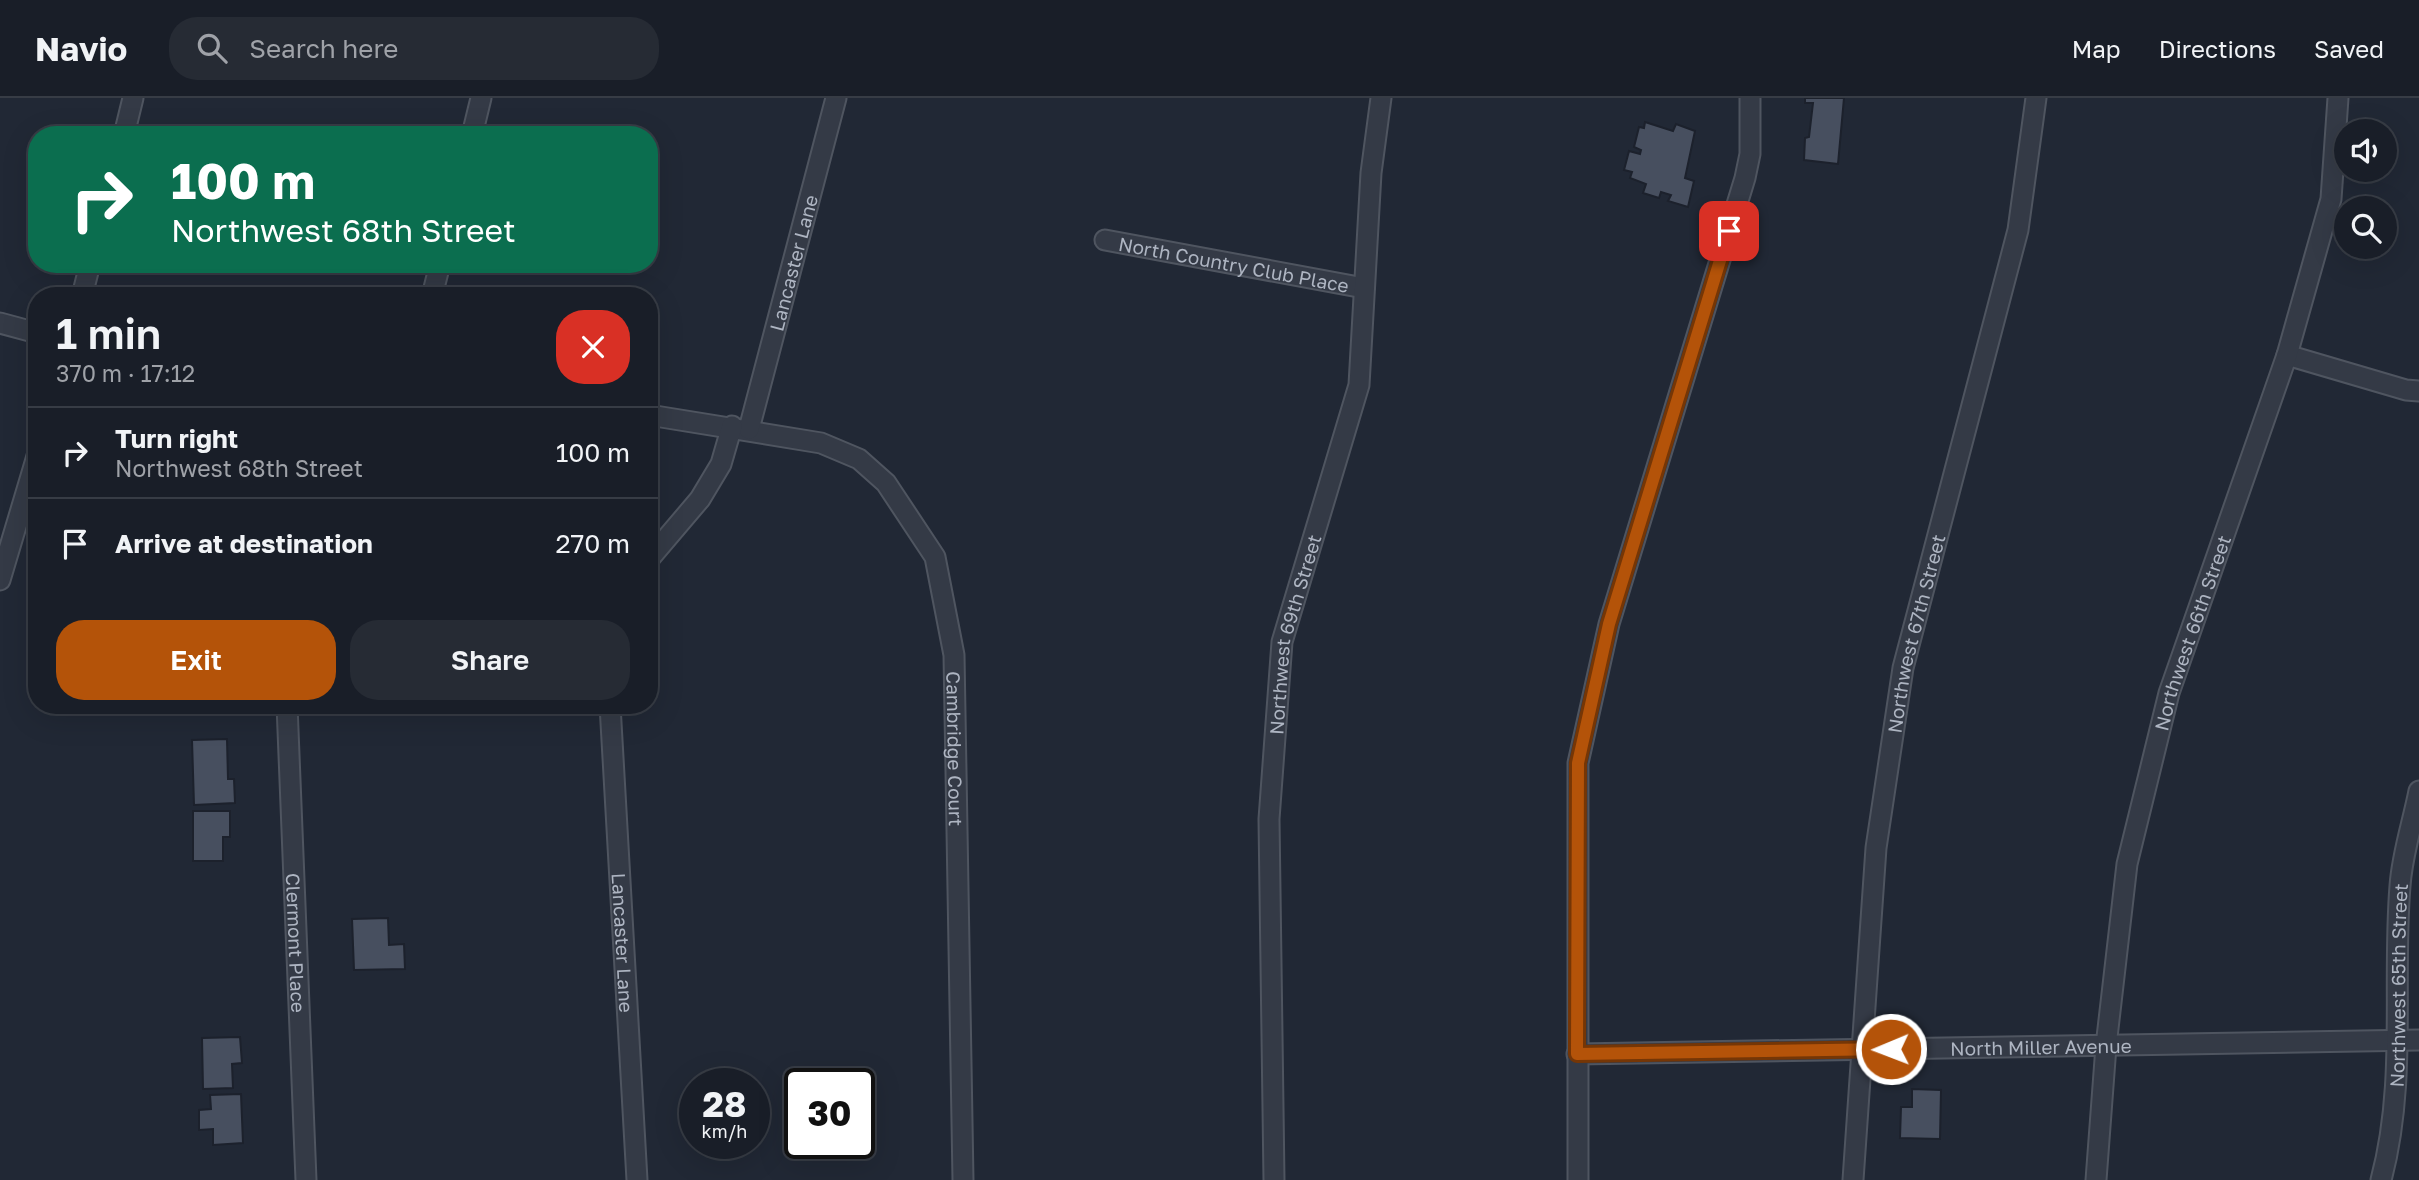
<!DOCTYPE html>
<html lang="en">
<head>
<meta charset="utf-8">
<style>
  :root { --surface:#191e28; --page:#262b34; --text:#f1f3f6; --muted:#9fa2a8; --line:#373c45; --accent:#b45309 }
  body { margin:0; font-family:"Golos Text",sans-serif; background:var(--page); color:var(--text); height:100vh; display:flex; flex-direction:column; font-size:26px; white-space:nowrap }
  * { box-sizing:border-box; margin:0 }
  p { font-size:23px; color:var(--muted) }
  .icon { flex:none; width:38px; height:38px; fill:none; stroke:currentColor; stroke-width:2; stroke-linecap:round; stroke-linejoin:round }
  .map { position:relative; flex:1; overflow:hidden }
  .panel { position:absolute; left:28px; top:189px; width:630px; height:427px; display:flex; flex-direction:column; background:var(--surface); border-radius:28px; box-shadow:0 7px 28px #0002,0 0 0 2px var(--line) }
  .panel>* { flex:none }
  .hud { position:absolute; left:28px; top:28px; width:630px; height:147px; border-radius:28px; box-shadow:0 7px 28px #0002,0 0 0 2px var(--line); background:#0b6e4f; color:#fff; overflow:hidden }
  .controls { position:absolute; left:2334px; top:21px; display:grid; gap:14px }
  .controls a { display:grid; place-items:center; width:63px; height:63px; border-radius:50%; background:var(--surface); box-shadow:0 7px 28px #0002,0 0 0 2px var(--line); font-size:35px }
  .speed { position:absolute; left:679px; top:970px; display:flex; gap:14px; font-size:35px; font-weight:700; text-align:center }
  .speed>* { display:grid; place-content:center; width:91px; height:91px; border-radius:50%; background:var(--surface); box-shadow:0 7px 28px #0002,0 0 0 2px var(--line); line-height:1 }
  .speed small { font-size:18px; font-weight:400 }
  .speed .limit { border:4px solid #111; border-radius:10px; background:#fff; color:#111 }
  .pin { position:absolute; display:grid; place-items:center; width:60px; height:60px; color:#fff; margin:-30px; border-radius:14px; box-shadow:0 4px 10px #0006 }
  .me { position:absolute; width:77px; margin:-38px; rotate:269deg; stroke-linejoin:round; filter:drop-shadow(0 0 5px #0008) }
  .turn { display:flex; align-items:center; gap:24px; height:147px; padding:0 28px; font-size:32px }
  .turn .icon { width:91px; height:91px; stroke-width:2.5 }
  .turn b { display:block; font-size:49px; line-height:60px }
  .round { display:grid; place-items:center; flex:none; width:74px; height:74px; border-radius:28px; background:var(--page) }
  .summary { display:flex; align-items:center; justify-content:space-between; height:119px; padding:0 28px }
  h1 { font-size:42px; font-weight:600; line-height:52px }
  .primary-button { display:flex; gap:14px; margin-top:auto; padding:14px 28px }
  .primary-button a { flex:1; height:80px; border-radius:28px; background:var(--accent); color:#fff; font-size:28px; font-weight:600; line-height:80px; text-align:center }
  .primary-button a+a { background:var(--page); color:var(--text) }
  ul { padding:0; list-style:none }
  li { display:flex; align-items:center; gap:21px; height:91px; padding:0 28px; border-top:2px solid var(--line) }
  li div { flex:1 }
  li b { display:block; font-size:26px }
  li em { font-style:normal }
  header { display:flex; align-items:center; gap:42px; box-sizing:border-box; height:98px; padding:0 35px; background:var(--surface); border-bottom:2px solid var(--line) }
  header strong { font-size:33px }
  nav { display:flex; gap:38px; margin-inline-start:auto; font-size:24px }
  .search { width:490px; height:63px; background:var(--page); display:flex; align-items:center; gap:18px; box-sizing:border-box; padding:0 24px; border-radius:28px; color:var(--muted); font-size:26px }
  .map>svg:first-child { display:block }
  .building { fill:#474f5f; stroke:#1c212c; stroke-width:2 }
  .lines { fill:none; stroke-linecap:round; stroke-linejoin:round }
  .minor-casing { stroke:#4f5560; stroke-width:23 }
  .minor { stroke:#343a46; stroke-width:19 }
  .route-casing { stroke:#753606; stroke-width:18 }
  .route { stroke:#b45309; stroke-width:12 }
  .labels { text-anchor:middle; dominant-baseline:central; stroke-width:5; stroke-linejoin:round; paint-order:stroke }
  .street-label { font-size:19px; fill:#aeb5c2; stroke:#1a1f2a }
</style>
</head>
<body>
<header>
<strong>Navio</strong>
<div class="search"><svg class="icon" aria-label="search" viewBox="0 0 24 24"><circle cx="10" cy="10" r="6"/><path d="M15 15l6 6"/></svg>Search here</div>
<nav><a>Map</a><a>Directions</a><a>Saved</a></nav>
</header>
<div class="map">
<svg width="2419" height="1082" viewBox="0 0 2419 1082">
  <rect width="100%" height="100%" fill="#212835"/>
  <path class="building" d="M1805 0H1844L1838 66 1804 62 1805 40 1809 39 1813 5H1805Z
    M1645 24 1673 33 1676 26 1695 33 1685 80 1694 83 1688 109 1668 103 1671 97 1661 94 1659 100 1643 95 1646 86 1630 80 1632 74 1624 72 1629 53 1640 56 1641 52 1634 49 1639 29 1644 30Z
    M227 641 228 681H234L235 705 194 707 192 642Z
    M193 713H230V739H223V763H193Z
    M388 820 389 847 404 846 405 871 354 872 352 821Z
    M240 939 242 965 232 966 233 990 203 991 202 940Z
    M1912 991 1941 992 1940 1041 1900 1040 1901 1009H1912Z
    M241 996 243 1045 213 1047V1031L199 1032V1012L211 1011 210 997Z"/>
  <g class="lines">
    <g class="minor-casing">
      <g id="minor">
        <path d="M124 37 133 0"/>
        <path d="M472 37 481 0"/>
        <path id="s1" d="M1105 142 1364 190"/>
        <path d="M82 198 90 166"/>
        <path d="M432 198 440 166"/>
        <path d="M0 225 37 235"/>
        <path d="M2287 257 2406 292 2419 293"/>
        <path id="s2" d="M649 317 821 345 859 361 886 385 935 459 954 557 963 1082"/>
        <path id="s3" d="M749 331 836 0"/>
        <path d="M649 461 700 401 721 366 732 328"/>
        <path d="M0 482 37 358"/>
        <path id="s4" d="M287 607 306 1082"/>
        <path id="s5" d="M610 607 637 1082"/>
        <path id="s6" d="M1577 956 2419 942"/>
        <path id="s7" d="M1274 1082 1269 721 1282 544 1359 287 1371 75 1381 0"/>
        <path d="M1578 1082V665L1609 526 1745 80 1750 56V0"/>
        <path id="s8" d="M1853 1082 1876 750 1903 570 2018 132 2036 0"/>
        <path id="s9" d="M2096 1082 2106 948 2127 766 2169 595 2287 257 2331 101 2338 0"/>
        <path id="s10" d="M2381 1082C2407 985 2392 886 2400 788 2402 756 2413 724 2419 693"/>
      </g>
    </g>
    <use href="#minor" class="minor"/>
  </g>
  <g class="lines">
    <g class="route-casing">
      <path id="route" d="M1729 133 1609 526 1578 665 1577 956 1891 951"/>
    </g>
    <use href="#route" class="route"/>
  </g>
  <g class="labels">
    <g class="street-label">
      <text stroke="none"><textPath href="#s3" startOffset="172">Lancaster Lane</textPath></text>
      <text stroke="none"><textPath href="#s1" startOffset="131">North Country Club Place</textPath></text>
      <text stroke="none"><textPath href="#s9" startOffset="558">Northwest 66th Street</textPath></text>
      <text stroke="none"><textPath href="#s8" startOffset="551">Northwest 67th Street</textPath></text>
      <text stroke="none"><textPath href="#s7" startOffset="548">Northwest 69th Street</textPath></text>
      <text stroke="none"><textPath href="#s2" startOffset="534">Cambridge Court</textPath></text>
      <text stroke="none"><textPath href="#s4" startOffset="238">Clermont Place</textPath></text>
      <text stroke="none"><textPath href="#s5" startOffset="238">Lancaster Lane</textPath></text>
      <text stroke="none"><textPath href="#s10" startOffset="196">Northwest 65th Street</textPath></text>
      <text stroke="none"><textPath href="#s6" startOffset="464">North Miller Avenue</textPath></text>
    </g>
  </g>
</svg>
<div class="controls">
<a><svg class="icon" aria-label="sound" viewBox="0 0 24 24"><path d="M4 9h4l5-4v14l-5-4H4zM17 9q2 3 0 6"/></svg></a>
<a><svg class="icon" aria-label="search" viewBox="0 0 24 24"><circle cx="10" cy="10" r="6"/><path d="M15 15l6 6"/></svg></a>
</div>
<div class="speed"><div>28<small>km/h</small></div><div class="limit">30</div></div>
<div class="pin" style="left:1729px;top:133px;background:#d93025"><svg class="icon" aria-label="arrive" viewBox="0 0 24 24"><path d="M6 21V4h12l-3 4 3 4H6"/></svg></div>
<svg class="me" style="left:1891px;top:951px" viewBox="-20 -20 40 40"><circle r="17" fill="#b45309" stroke="#fff" stroke-width="3"/><path d="M0-11L8 9 0 5-8 9z" fill="#fff"/></svg>
<div class="hud">
<div class="turn"><svg class="icon" aria-label="right" viewBox="0 0 24 24"><path d="M7 20v-9h11M14 6l5 5-5 5"/></svg><div><b>100 m</b>Northwest 68th Street</div></div>
</div>
<section class="panel">
<div class="summary"><div><h1>1 min</h1><p>370 m · 17:12</p></div><a class="round" style="background:#d93025;color:#fff"><svg class="icon" aria-label="close" viewBox="0 0 24 24"><path d="M6 6l12 12M18 6L6 18"/></svg></a></div>
<ul>
<li><svg class="icon" aria-label="right" viewBox="0 0 24 24"><path d="M7 20v-9h11M14 6l5 5-5 5"/></svg><div><b>Turn right</b><p>Northwest 68th Street</p></div><em>100 m</em></li>
<li><svg class="icon" aria-label="arrive" viewBox="0 0 24 24"><path d="M6 21V4h12l-3 4 3 4H6"/></svg><div><b>Arrive at destination</b></div><em>270 m</em></li>
</ul>
<div class="primary-button"><a>Exit</a><a>Share</a></div>
</section>
</div>
</body>
</html>
